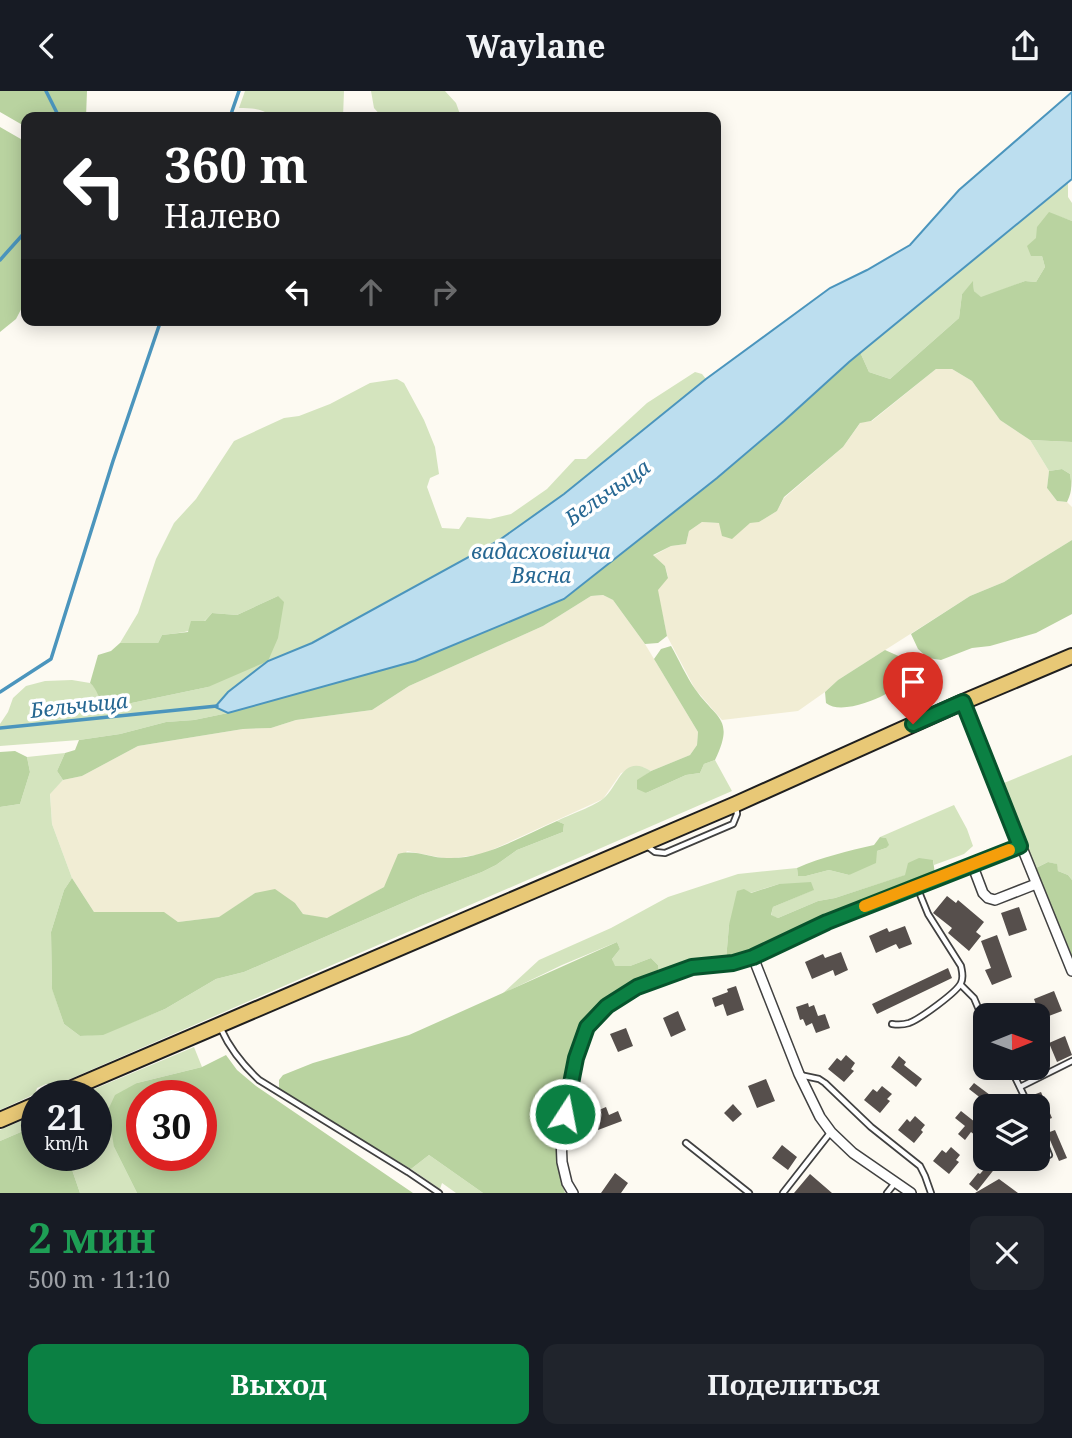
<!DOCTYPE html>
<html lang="ru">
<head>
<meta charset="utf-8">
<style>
  :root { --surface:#171b24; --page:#20242c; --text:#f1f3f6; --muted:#9ea1a6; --accent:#0b8043 }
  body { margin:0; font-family:"Noto Serif",serif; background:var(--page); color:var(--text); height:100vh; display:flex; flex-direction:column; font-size:26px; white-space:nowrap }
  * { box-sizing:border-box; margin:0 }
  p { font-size:23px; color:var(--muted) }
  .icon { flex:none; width:38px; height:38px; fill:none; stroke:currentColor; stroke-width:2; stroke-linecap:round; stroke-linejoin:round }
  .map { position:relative; height:1102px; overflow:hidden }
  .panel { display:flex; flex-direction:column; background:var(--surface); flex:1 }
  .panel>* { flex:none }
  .top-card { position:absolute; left:21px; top:21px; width:700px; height:214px; border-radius:14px; box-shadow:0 4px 18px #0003; background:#202124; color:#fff; overflow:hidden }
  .needle { width:46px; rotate:89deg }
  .controls { position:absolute; left:973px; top:912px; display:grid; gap:14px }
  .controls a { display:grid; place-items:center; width:77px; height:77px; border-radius:14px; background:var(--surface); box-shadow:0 4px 18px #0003; font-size:35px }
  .speed { position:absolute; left:21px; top:989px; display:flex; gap:14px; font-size:35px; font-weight:700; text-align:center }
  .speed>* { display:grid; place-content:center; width:91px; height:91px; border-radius:50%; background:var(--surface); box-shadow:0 4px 18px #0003; line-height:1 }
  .speed small { font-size:18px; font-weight:400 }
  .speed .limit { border:10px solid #d22; background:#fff; color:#111 }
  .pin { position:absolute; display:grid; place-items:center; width:60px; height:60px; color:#fff; margin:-72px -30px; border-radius:50% 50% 50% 0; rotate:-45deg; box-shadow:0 0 7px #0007 }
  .pin .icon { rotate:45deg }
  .me { position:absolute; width:77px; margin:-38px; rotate:11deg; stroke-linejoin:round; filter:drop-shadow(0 0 5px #0008) }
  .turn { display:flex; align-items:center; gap:24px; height:147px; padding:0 28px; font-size:32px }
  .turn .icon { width:91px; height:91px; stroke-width:2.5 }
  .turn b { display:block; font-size:49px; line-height:60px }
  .lanes { display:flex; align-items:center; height:66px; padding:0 28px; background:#0003; justify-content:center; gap:35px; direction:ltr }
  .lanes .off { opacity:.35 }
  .round { display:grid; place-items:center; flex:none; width:74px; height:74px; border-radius:14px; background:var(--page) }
  .summary { display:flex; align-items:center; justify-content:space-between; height:119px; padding:0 28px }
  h1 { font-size:42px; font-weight:700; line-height:52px; color:#1e9e55 }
  .button { display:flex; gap:14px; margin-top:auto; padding:14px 28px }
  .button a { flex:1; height:80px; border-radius:14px; background:var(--accent); color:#fff; font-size:28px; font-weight:700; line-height:80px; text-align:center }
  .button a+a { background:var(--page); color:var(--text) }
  header { display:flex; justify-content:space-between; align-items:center; height:91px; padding:0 28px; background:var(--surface); font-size:32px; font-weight:700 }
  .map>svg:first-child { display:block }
  .farmland { fill:#f1edd4 }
  .green { fill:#d4e4be }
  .forest { fill:#b9d3a0; fill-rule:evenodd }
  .water { fill:#bcdeef; stroke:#4b95bd; stroke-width:2 }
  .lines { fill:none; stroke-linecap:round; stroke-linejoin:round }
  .stream { stroke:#4b95bd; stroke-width:3.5 }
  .building { fill:#564f4c }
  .service-casing { stroke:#414141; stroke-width:8 }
  .minor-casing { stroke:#414141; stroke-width:12 }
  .primary-casing { stroke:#1f1f1f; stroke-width:18 }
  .service { stroke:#fff; stroke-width:4.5 }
  .minor { stroke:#fff; stroke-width:9 }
  .primary { stroke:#e8c876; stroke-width:14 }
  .route-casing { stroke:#07532c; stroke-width:18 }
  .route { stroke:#0b8043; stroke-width:12 }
  .slow { stroke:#f59e0b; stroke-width:12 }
  .labels { text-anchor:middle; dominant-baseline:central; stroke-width:7; stroke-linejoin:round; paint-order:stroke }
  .water-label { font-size:21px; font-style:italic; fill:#266792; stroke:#fff }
</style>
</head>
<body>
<header><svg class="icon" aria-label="back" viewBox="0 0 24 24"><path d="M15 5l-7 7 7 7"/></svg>Waylane<svg class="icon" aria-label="share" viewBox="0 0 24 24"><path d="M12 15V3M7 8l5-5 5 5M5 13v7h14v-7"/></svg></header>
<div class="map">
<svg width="1072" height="1102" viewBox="0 0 1072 1102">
  <rect width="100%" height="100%" fill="#fdfaf2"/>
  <path class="farmland" d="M936 278H952L972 290 1000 329 1030 349 1049 380 1047 397 1057 410 1067 411 1072 416V449L1004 491 970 505 838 589 825 601 798 620 722 629 695 598 667 545 657 498 668 486 665 475 653 465 671 455 686 453 689 440 702 431 719 432 759 431 777 420 784 407 843 356 861 331 872 330Z
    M603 504 613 509 645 553 698 641 697 654 690 664 651 680 643 676 621 682 603 708 483 763 448 768 407 760 384 796 327 828 303 823 295 812 255 802 220 826 178 831 163 821H94L72 787 52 733 50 702 63 689 82 685 138 655 243 638 271 637 296 629 372 619 409 595 543 535 591 505Z"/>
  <path class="green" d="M245 0H344L343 26H272C263 17 251 17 239 17Z
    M371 0H445L456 12 461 26H382L374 17Z
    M1068 91V106L1072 112V130L1049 122 1042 165 1045 176 1036 191 1025 190 981 207 974 200 973 191 962 203 959 227 890 288 869 281 860 261Z
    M695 281 702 283 706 288 564 403 498 450 312 552 268 570 215 616 228 622 194 629 166 631 120 643 79 649 0 655V633L8 621 13 607 26 595 45 590 72 589 90 592 97 599 100 609 122 614 208 596 278 505 237 524 212 522C195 542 187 541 162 544L158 552H120L138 522 156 468 174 432 196 408 234 350 284 327 299 325 330 313 370 292 397 288 404 292 424 329 435 356 439 383 430 387 427 396 442 437 459 438 467 426 490 428 511 423 547 398 575 368H586L647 312Z
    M1030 349 1072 351V397L1070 383 1062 378 1049 380Z
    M65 662 57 680 63 689 50 703 52 733 72 787 64 799 51 841 52 897 64 933 80 945 103 943 165 918 216 888 244 881 421 804 482 781 496 774 517 759 563 741 564 733 557 730C567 725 597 714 604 707 619 694 623 662 651 680L637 690 646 702 686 684 700 682 704 673 715 669 732 700 54 995 46 993 37 997 35 1003 0 1019V716L20 713 30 681 27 666Z
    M1072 664V789L1068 784 1058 780 1056 773 1048 771 1036 777 1009 712 1004 692Z
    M954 714 967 738 973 755 964 763 934 774 933 769 906 784 835 807 818 810 778 827 771 825 773 816 813 799 779 793 750 802 729 834 726 869 693 873 658 883V874L651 867 630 875 614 876 612 868 620 858 617 851 562 874 502 903 539 869 611 837 668 806 738 783 797 777 798 785H806L829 779 849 784 877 760 886 757V747L880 746Z
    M194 956 202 976 137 992 114 1056 137 1102H80L67 1064H96V1004H80Z
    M37 1023V1034L0 1050V1039Z
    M429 1064 483 1102H456L442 1092 440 1098 411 1078Z"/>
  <path class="forest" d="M0 0H87L86 26H26V36L0 21Z
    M0 36 26 51V209L16 228 0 241Z
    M1049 121 1072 130V351L1030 349 1000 329 972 290 952 278H936L871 330 860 332 843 356 784 406 777 420 759 431 750 432 732 448 722 445 719 432 702 431 689 440 686 453 671 455 653 464 665 475 668 487 658 499 667 545 658 552 645 553 613 509 603 504 591 505 543 535 409 595 372 619 296 629 271 637 243 638 138 655 82 685 63 689 57 680 65 662 75 659 79 649 120 643 166 631 194 629 228 622 415 570 564 508 717 387 860 261 869 281 890 288 959 227 962 203 973 190 974 200 981 206 1025 190 1036 191 1045 176 1042 165H1031L1027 155 1036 147 1037 136Z
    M1062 378 1070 383C1072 395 1072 401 1067 411L1057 410 1047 397 1049 380Z
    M1072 449V523L1036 542 990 555 972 557 941 569 928 567 918 558 911 543 970 505 1004 491Z
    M278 505 284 511 278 547 268 570 208 596 122 614 104 615C98 607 98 599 90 592L98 564 111 560 120 552H158L162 544 188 541 191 530H205L212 522 237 524Z
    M671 555C679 569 686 585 695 598 717 629 735 627 715 669L704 673 700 682 686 684 646 702 637 698V689L651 680 690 664 697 654 698 641 654 568 661 558Z
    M885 559 912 571 915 579C905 587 895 598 884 604 871 611 839 623 826 612L825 601 838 589Z
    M15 660 27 666 30 681 20 713 0 716V661Z
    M557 730 564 733 563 741 517 759 496 774 482 781 421 804 244 881 216 888 165 918 103 944 80 945 64 933 52 898 51 841 64 799 72 787 94 821H164L178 831 219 826 255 802 275 798 295 812 303 823 327 827 384 796 398 763C415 758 430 767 447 767 484 769 524 744 557 730Z
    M880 746 886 747 889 754 886 757 877 760 876 772 849 784 829 779 806 785H798L797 777C822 766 848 760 874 754Z
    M919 767 933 769 935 783 752 863 726 869 729 834 737 800 744 798 751 802 779 793 811 791 814 799 773 816 771 824 778 827 818 810 835 807 905 784 908 772Z
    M1048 771 1057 773 1058 780 1068 784 1072 789V865L1036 777Z
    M617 851 620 858 612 868 615 875H630L651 867 658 874V883L634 891 605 911 581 935 557 1028 558 1078 565 1102H483L429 1064 411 1078 285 1003 279 997V989L283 984 313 972 409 944Z
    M226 964 237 979 256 995 413 1102H137L114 1056 108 1019 115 1004 137 992 202 976ZM142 1004H201V1064H142Z
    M37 1034V1064H67L80 1102H0V1050Z"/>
  <path class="water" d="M1072 1V88L849 271 784 330 717 387 564 508 415 570 228 622 215 616 228 601 268 570 312 552 498 450 564 403 706 288 830 197 867 179 910 154 959 99Z"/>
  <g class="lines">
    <path class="stream" d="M46 0 59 26
      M230 26 239 0
      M0 169 26 140
      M0 601 51 568 113 370 161 229
      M0 637 217 615"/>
  </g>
  <path class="building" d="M947 805 956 812 958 809 984 831 976 841 981 845 969 860 948 842 952 837 933 822Z
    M1019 816 1027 839 1009 845 1001 822Z
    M905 835 912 853 899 858 896 853 876 862 869 845 887 837 889 841Z
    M997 844 1012 886 992 894 985 879 991 877 981 850Z
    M841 861 848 879 835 885 833 879 812 888 805 871 823 863 825 867Z
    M948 877 952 887 877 923 872 913Z
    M736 895 744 919 727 925 723 913 715 916 712 907 728 901 727 898Z
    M1054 900 1062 920 1041 928 1034 908Z
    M808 912 809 916 814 914 818 925 825 923 830 937 816 942 812 932 806 935 803 928 800 929 796 916Z
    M678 920 686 939 671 946 663 927Z
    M626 937 633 955 618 961 610 943Z
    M1065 945 1072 964 1057 971 1049 952Z
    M846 964 855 972 851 978 854 980 844 991 828 978 837 967 841 970Z
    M899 965 906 971 904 974 922 988 916 996 891 976Z
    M766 988 775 1010 757 1017 748 995Z
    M974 992 998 1010 995 1015H991L969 998Z
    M882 995 892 1003 887 1008 890 1010 880 1022 864 1009 873 998 877 1001Z
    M1041 1001 1052 1027 1044 1030 1033 1004Z
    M733 1013 742 1023 733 1031 724 1022Z
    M606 1016 609 1024 618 1020 622 1030 598 1039 592 1022Z
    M961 1020 985 1039V1052L971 1041 965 1049 958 1043 965 1035 955 1027Z
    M915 1025 925 1034 921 1039 923 1041 914 1052 898 1039 907 1028 910 1031Z
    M1055 1039 1067 1067 1059 1070 1047 1042Z
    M782 1054 797 1066 788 1079 772 1067Z
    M951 1056 960 1064 956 1069 959 1071 949 1083 933 1070 942 1059 946 1062Z
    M993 1068H996L1000 1071 977 1100 969 1093 978 1082 980 1083Z
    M615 1082 628 1092 621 1102H601Z
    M810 1083 832 1102H794Z
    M999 1088 1018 1102H975Z"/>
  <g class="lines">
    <g class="service-casing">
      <path id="service" d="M647 755 655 761 665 762 733 733 737 723 736 715
        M961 894 974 907 985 933
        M892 933C898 934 903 934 909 932 920 928 957 901 961 892 964 886 962 881 961 875L928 823 917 796
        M221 938C230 958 243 974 259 989L408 1081 439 1102
        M1010 976 1029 1015
        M800 984 819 988 825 992 871 1036 920 1075 925 1085 931 1102
        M1020 996 1072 970
        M1038 1036 1049 1064
        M686 1052 749 1102
        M783 1102 830 1042
        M887 1102 895 1092"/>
    </g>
    <g class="minor-casing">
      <path id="minor" d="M963 611 1072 880
        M972 773 983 802 988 807 995 809 1036 793
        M753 866 799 983 820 1026 831 1041 853 1062 911 1102
        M573 1102 567 1092 562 1071 561 1047 565 1023 576 967 587 936 607 915 637 896 692 876 733 872 753 866 827 830 1020 755"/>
    </g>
    <g class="primary-casing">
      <path id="primary" d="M56 1004 736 713 963 611 1072 565
        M0 1029 37 1013"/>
    </g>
    <use href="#service" class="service"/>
    <use href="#minor" class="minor"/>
    <use href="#primary" class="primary"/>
  </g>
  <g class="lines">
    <g class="route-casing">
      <path id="route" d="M565 1023 576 967 587 936 607 915 637 896 692 876 733 872 753 866 827 831 1020 755 963 611 913 633"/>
    </g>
    <use href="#route" class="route"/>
    <path class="slow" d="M865 815 1009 759"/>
  </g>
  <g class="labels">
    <g class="water-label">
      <text transform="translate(607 401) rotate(-35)">Бельчыца</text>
      <text x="541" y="460">вадасховішча<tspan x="541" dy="24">Вясна</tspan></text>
      <text transform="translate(79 614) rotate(-6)">Бельчыца</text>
    </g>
  </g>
</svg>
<div class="controls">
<a><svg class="needle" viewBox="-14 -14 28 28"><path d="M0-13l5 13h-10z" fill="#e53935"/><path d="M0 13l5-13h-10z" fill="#9ea1a6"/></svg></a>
<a><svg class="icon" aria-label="layers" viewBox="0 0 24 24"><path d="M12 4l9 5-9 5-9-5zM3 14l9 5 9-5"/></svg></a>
</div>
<div class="speed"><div>21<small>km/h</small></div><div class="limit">30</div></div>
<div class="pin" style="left:913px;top:633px;background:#d93025"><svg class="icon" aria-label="arrive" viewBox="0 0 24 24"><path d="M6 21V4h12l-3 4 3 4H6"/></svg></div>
<svg class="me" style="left:565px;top:1023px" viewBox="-20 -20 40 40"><circle r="17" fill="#0b8043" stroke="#fff" stroke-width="3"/><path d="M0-11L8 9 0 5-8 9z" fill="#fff"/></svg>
<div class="top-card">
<div class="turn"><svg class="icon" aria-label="left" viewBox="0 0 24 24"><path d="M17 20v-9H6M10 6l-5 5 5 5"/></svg><div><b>360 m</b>Налево</div></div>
<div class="lanes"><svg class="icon" aria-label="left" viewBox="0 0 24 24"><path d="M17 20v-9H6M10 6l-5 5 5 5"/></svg><svg class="icon off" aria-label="ahead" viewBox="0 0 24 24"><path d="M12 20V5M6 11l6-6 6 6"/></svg><svg class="icon off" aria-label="right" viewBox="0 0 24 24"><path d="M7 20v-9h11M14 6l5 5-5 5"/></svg></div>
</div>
</div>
<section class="panel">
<div class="summary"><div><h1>2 мин</h1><p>500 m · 11:10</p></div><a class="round"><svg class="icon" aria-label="close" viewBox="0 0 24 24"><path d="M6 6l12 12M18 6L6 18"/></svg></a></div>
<div class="button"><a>Выход</a><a>Поделиться</a></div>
</section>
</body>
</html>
